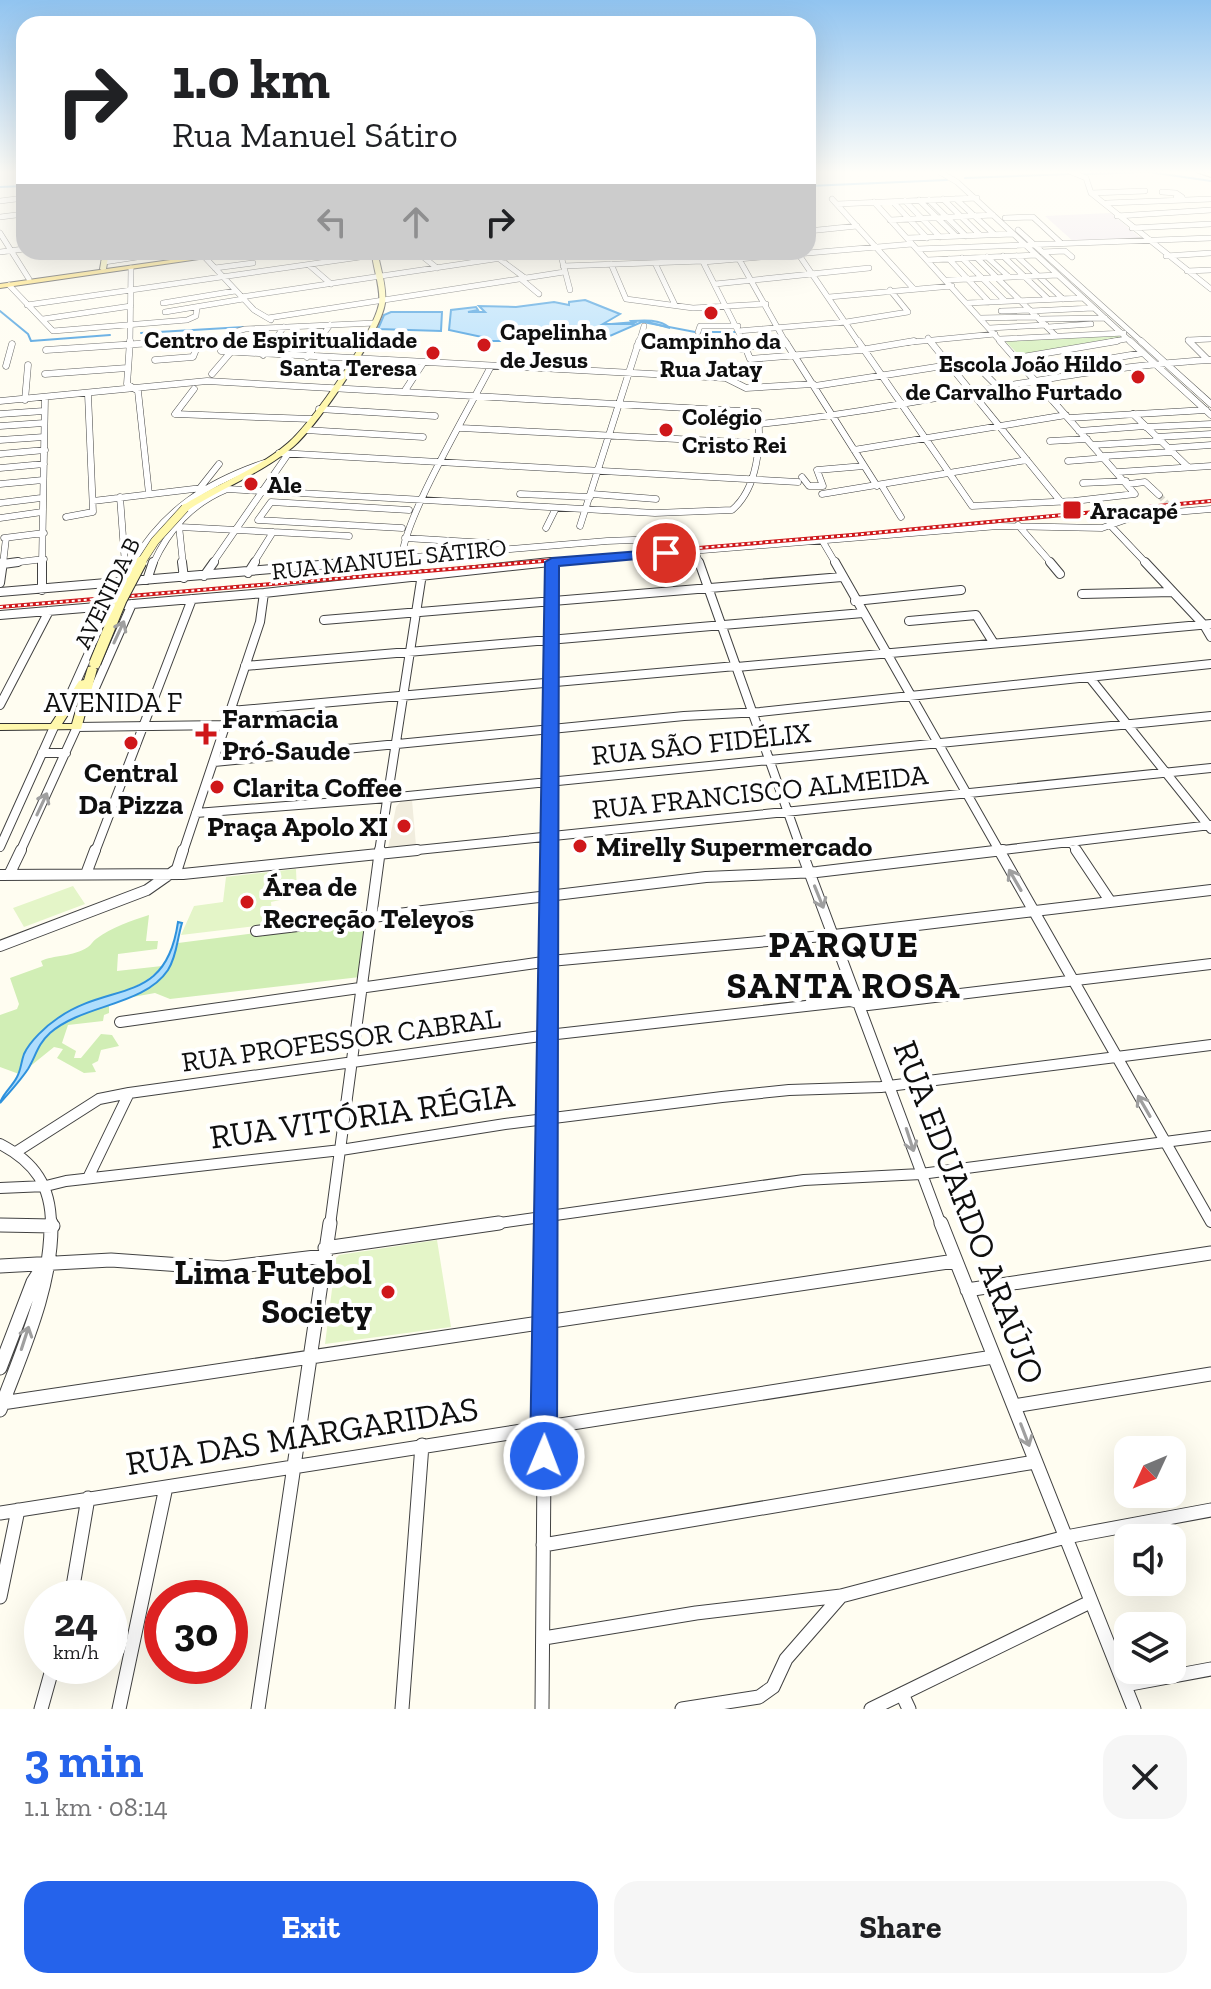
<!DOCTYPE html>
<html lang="en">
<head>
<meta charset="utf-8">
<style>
  :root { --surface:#fff; --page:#f6f6f6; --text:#202124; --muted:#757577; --accent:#2563eb }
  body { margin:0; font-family:"Zilla Slab",serif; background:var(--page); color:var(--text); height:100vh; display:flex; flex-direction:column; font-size:30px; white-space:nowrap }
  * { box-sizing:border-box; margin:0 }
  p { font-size:26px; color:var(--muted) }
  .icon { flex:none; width:44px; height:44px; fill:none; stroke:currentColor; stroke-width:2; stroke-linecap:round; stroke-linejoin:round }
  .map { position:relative; height:1709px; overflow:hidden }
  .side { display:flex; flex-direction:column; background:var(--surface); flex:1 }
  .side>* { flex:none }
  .banner { position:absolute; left:16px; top:16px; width:800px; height:244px; border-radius:24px; box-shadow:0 8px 32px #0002; background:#fff; color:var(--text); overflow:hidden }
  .needle { width:52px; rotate:226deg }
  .controls { position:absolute; left:1114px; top:1436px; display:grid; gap:16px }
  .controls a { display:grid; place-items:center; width:72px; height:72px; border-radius:16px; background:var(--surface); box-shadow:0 8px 32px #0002; font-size:40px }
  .speed { position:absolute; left:24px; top:1580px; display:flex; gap:16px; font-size:40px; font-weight:700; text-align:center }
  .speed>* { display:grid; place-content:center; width:104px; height:104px; border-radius:50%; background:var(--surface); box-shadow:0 8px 32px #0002; line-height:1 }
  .speed small { font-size:20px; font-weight:400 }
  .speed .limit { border:12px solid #d22; background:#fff; color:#111 }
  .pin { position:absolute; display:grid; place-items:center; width:68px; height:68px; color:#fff; margin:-34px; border:4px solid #fff; border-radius:50%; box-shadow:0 2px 8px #0007 }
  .me { position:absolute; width:88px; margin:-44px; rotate:1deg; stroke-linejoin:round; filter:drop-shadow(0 0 6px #0008) }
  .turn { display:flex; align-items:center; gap:28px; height:168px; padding:0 24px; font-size:36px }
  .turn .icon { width:104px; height:104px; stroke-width:2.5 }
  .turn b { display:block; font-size:56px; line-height:68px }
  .lanes { display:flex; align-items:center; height:76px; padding:0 24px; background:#0003; justify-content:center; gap:40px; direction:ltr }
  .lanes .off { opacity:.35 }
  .round { display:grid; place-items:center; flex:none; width:84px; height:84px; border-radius:24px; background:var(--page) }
  .headline { display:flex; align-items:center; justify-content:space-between; height:136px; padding:0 24px }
  h1 { font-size:48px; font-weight:700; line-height:60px; color:var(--accent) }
  .primary-button { display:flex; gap:16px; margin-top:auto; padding:16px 24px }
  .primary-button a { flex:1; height:92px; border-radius:24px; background:var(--accent); color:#fff; font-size:32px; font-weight:700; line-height:92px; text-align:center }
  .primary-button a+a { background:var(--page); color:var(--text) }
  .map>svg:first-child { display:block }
  .industrial { fill:#ede3ee }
  .green { fill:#d1eeb5 }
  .pitch { fill:#e4f5c8 }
  .plaza { fill:#f1edde }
  .water { fill:#afddfd; stroke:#2e91dc; stroke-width:2 }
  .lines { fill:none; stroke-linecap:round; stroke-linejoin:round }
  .stream { stroke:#2e91dc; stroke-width:2 }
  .street-tunnel { stroke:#dbd9cf; stroke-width:6; stroke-dasharray:6 3; stroke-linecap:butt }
  .street-far4-casing { stroke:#424242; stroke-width:6 }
  .street-far3-casing { stroke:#424242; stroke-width:7 }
  .street-far2-casing { stroke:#424242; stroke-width:10 }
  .street-far1-casing { stroke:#424242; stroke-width:12 }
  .street-casing { stroke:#424242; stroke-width:15 }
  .secondary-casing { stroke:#313131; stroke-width:2 }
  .primary-casing { stroke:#202020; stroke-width:2 }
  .street-far4 { stroke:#fff; stroke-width:5 }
  .street-far3 { stroke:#fff; stroke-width:6 }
  .street-far2 { stroke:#fff; stroke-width:8 }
  .street-far1 { stroke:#fff; stroke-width:10 }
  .street { stroke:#fff; stroke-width:13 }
  .secondary { fill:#fff8ac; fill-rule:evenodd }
  .primary { fill:#ffde61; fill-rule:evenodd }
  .rail-casing { stroke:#cf171a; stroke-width:4 }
  .rail { stroke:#fff; stroke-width:2; stroke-dasharray:3; stroke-linecap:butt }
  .secondary-bridge-far1-casing { stroke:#313131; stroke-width:9; stroke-linecap:butt }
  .secondary-bridge-casing { stroke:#313131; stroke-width:13; stroke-linecap:butt }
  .secondary-bridge-far1 { stroke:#fff8ac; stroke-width:8 }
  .secondary-bridge { stroke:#fff8ac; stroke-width:11 }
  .oneway { stroke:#9f9f9f }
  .route { fill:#2563eb; stroke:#184099; stroke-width:2 }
  .poi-dot { fill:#cf171a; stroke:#fff; stroke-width:3 }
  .labels { text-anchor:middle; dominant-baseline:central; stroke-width:8; stroke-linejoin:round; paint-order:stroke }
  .far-poi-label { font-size:24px; font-weight:bold; fill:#0f0f0f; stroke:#fff; text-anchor:start }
  .far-street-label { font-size:24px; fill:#0f0f0f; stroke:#fff }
  .street-label { font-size:28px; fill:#0f0f0f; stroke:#fff }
  .poi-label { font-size:28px; font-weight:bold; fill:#0f0f0f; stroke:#fff; text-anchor:start }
  .near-street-label { font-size:34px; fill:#0f0f0f; stroke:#fff }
  .near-poi-label { font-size:34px; font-weight:bold; fill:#0f0f0f; stroke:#fff; text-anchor:end }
  .district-label { font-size:36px; font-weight:bold; letter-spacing:2px; fill:#0f0f0f; stroke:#fff }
</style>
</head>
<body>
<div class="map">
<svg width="1211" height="1709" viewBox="0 0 1211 1709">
  <rect width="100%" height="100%" fill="#fffdf1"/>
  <path class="industrial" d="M1111 213 1143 240 1074 242 1045 216Z"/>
  <path class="green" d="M1120 335 1123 337 1019 355 1005 341Z
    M149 915 146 941H158L157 949 118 954 117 971 162 966C142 989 118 992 91 1001 77 1006 34 1038 27 1050 22 1057 22 1066 19 1074L0 1067V1015L17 1009 19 1004 10 978 43 966 41 961C53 955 73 957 88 947 91 945 93 941 96 939 112 927 131 921 149 915Z
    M364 919 360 977 170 999 155 993 127 998 152 987 174 956 178 943Z
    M109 1005V1013L104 1015 103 1021 68 1025 62 1043 76 1051 74 1058H81L101 1034 112 1035 119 1046 101 1050 98 1061 92 1064 96 1072 84 1073 57 1058 63 1049 54 1047 28 1068C40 1033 73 1013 109 1005Z"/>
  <path class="pitch" d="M296 869 297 893 280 895V900L271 902 273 924 181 935 194 906 223 902 226 877Z
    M73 886 85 904 24 927 13 908Z
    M437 1240 451 1327 325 1344 336 1258 339 1255Z"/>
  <path class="plaza" d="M412 800 416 845 388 848 396 807 400 802Z"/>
  <path class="water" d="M585 300 620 314 603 324H634L631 321C644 320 660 319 670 328L644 321 605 338 606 341H481L482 337 449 330 451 310 476 307 478 310 468 312H485L479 306 516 307 554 302 569 305V302Z
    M391 312H442L441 331 378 329 384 315Z
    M178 922 182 923C177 939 177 956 168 970 144 1006 83 1004 50 1033 37 1045 36 1056 28 1069 20 1081 10 1092 0 1103 3 1093 12 1087 17 1077 21 1070 21 1062 24 1054 30 1041 46 1026 58 1018 111 981 166 1006 178 922Z"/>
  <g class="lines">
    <path class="stream" d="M1081 174 1149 172 1211 181
      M965 178 1071 174
      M808 186 947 180
      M0 187 24 186
      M0 311 28 334 31 341 110 335
      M643 322 695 332
      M611 324 636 322
      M701 332H735
      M141 333 244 327"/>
    <path class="street-tunnel" d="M1159 495 1170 507"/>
    <g class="street-far4-casing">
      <path id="street-far4" d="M938 171 957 182 1132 343
        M1069 171 1086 178 1091 193 1211 289
        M1162 192 1176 193 1182 197H1176
        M1091 193 1145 191
        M832 199 913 288
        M943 199 980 235
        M956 199 994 234
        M919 200 956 236
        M929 200 966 236
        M0 201 24 198
        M905 201 940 237
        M874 202 1002 343
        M893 202 927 238
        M1107 203 1211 199
        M837 204 977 198
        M1117 216 1211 210
        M0 217 24 214
        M1005 218 1033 217 1061 243
        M890 220 993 215
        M1132 228 1211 224
        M1018 230 1143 343
        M808 231 857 226
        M0 233 29 279
        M907 238 1013 234
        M917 249 1211 238
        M0 252 24 249
        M200 252 254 310 271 320
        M417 252 437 268
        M490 252 525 278
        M560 252 570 290
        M698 252 744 343
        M735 252 786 343
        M797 252 859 343
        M1042 252 1065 251 1072 257
        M1003 256 1048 299
        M1017 256 1063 299
        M1166 256 1211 253
        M156 257 200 253
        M987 257 1009 277
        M962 258 1005 301
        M977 258 1056 336
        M949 259 989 302
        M927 260 1036 255
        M104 262 157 254
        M703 262 912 244
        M655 263 675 305
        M611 264 626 299 693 308 766 304
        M309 265 331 284
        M563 266 703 261
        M215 268 253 263
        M1187 271 1211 270
        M521 279 539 294
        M947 280 1058 275
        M715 284 869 268
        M9 285 53 331 187 320 196 316 197 307
        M241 297 542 252
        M829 297 952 286
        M163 303 235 291
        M967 303 1083 298
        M27 305 395 252
        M1001 311 1030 310
        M1031 311 1093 308
        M165 312 243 299
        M268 318 564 272
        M980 318 1037 317
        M43 319 131 306
        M1039 319 1105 318
        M1048 327 1091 324
        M989 328 1046 325
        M738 331 846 322 908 312 890 290
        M698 332 700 326H738
        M928 338 932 343
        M1000 339 1124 333
        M1188 340 1191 343
        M1188 340 1211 339
        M130 343 131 268
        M158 343H171
        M228 343 238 331 245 329 375 323
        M272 343 284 327
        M317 343 330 325
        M639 343 644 326
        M902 343 995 334
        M1105 343 1126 339"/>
    </g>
    <g class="street-far3-casing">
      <path id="street-far3" d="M130 341 127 384 138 391 149 494
        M230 341 221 351 726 378 746 388 813 384
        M743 341 750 359 861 350 914 341
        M785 341 877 486
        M858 341 972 506 1074 501 1135 494 1000 341
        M930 341 1061 502
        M1130 341 1211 415
        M1141 341 1211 404
        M1189 341 1208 360
        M637 346 746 349
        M745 347 787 344
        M46 350 167 342 197 347 193 357 155 360
        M263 355 274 341
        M307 357 319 341
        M1017 358 1117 341
        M6 366 12 344
        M1029 372 1143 353
        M45 374 127 368
        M212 374 230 353
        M985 374 1001 390
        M815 386 949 365
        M194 389 175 414 312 419
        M404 392 423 363
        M25 400 28 365
        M0 401 207 381 758 412C761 444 758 488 732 510L655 513 227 489C191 504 169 529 153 564
        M319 409 435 416
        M0 414 44 411
        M1133 414 1188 467
        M1069 418 1206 410
        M760 424C911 409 1060 368 1211 360
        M0 426 44 423
        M1146 427 1211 424
        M461 428 757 443
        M305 430 423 437
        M1079 431 1145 426
        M1156 437 1211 434
        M0 440 44 437
        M1050 441 1087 439
        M1093 445 1160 441
        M1168 448 1211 445
        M854 450 1066 415
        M279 453 798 482
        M0 454 45 450
        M1104 456 1172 452
        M1068 461 1106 458
        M0 468 44 464
        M1118 472 1211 466
        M802 477 809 486H823L817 470 864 466
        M1083 483 1126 481
        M0 484 43 480
        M1129 484 1145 482 1159 495
        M882 486 901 517
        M200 488 219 464
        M520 494 590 497
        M592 494 656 499
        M822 494 1027 460
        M120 497 125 564
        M93 501 202 488
        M0 503 41 498
        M66 517 93 512 88 394
        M0 518 42 512
        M1018 525 1052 564
        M179 526 183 564
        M580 526 639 341
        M1111 526 1147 564
        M180 527 349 536
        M402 528 258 520 271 502 409 510
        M546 528 556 508
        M4 538 44 533
        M405 538 504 544 502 552
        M823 542 836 564
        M695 551 700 564
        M402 559C402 521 471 406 491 366
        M3 564 44 559
        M3 564 6 538
        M42 564 45 397
        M132 564C164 510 206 483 264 463
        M212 564 288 454
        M253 564 273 532
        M331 564 607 541 684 538
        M532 564 998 526 1102 528 1139 515 1211 509"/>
    </g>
    <g class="street-far2-casing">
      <path id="street-far2" d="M125 562 126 575
        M182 562 184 578
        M699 562 802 852
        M835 562 1000 852
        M1050 562 1060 574
        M1145 562 1204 625 1211 637
        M3 564 18 562
        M248 573 255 562
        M126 575 134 562
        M204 576 214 562
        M147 580 153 562
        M0 583 3 562
        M42 590V562
        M0 592 355 562
        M1082 594 1173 592
        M855 601 961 590
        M0 615 264 593 550 562
        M324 620 842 577
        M909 621 976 615 993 642
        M245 666 863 613
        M737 667 1211 624
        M1090 678 1211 829
        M0 705 49 611
        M64 709 110 606
        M82 710 88 704 132 604
        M231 711 736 666
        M42 753H66
        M214 762 684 716 760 712 1211 664
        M196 813 388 798 1211 716
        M1071 842 1078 852
        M0 847 54 727
        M20 852 77 727 226 725
        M95 852 192 599
        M183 852 260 622 264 593
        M379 852 422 574
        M398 852 1211 768
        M549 852 552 562
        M986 852 1211 825"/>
    </g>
    <g class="street-far1-casing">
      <path id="street-far1" d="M801 850 941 1225
        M999 850 1211 1222
        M1076 850 1110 901
        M86 874 95 850
        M0 875 183 874 417 850
        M9 875 21 850
        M256 931 706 877 817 872 1003 850
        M0 946 147 890 177 869 183 850
        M120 1022 550 961 834 935 1211 890
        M0 1144C35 1162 51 1186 51 1225
        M16 1152 99 1099 129 1093 548 1035 850 1001 868 1005 1211 964
        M88 1178 129 1093
        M0 1188 46 1186 66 1181 341 1150 505 1124 722 1097 789 1090 881 1087 1211 1045
        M0 1225H13
        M330 1225 380 850
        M485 1225 804 1180 921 1174 1211 1136
        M546 1225 549 850"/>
    </g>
    <g class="street-casing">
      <path id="street" d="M941 1223 1134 1709
        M0 1225 53 1226
        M325 1248 499 1223
        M0 1266 111 1260 224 1268 324 1256
        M967 1290 1211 1253
        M0 1368 33 1282 42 1268
        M2 1403 955 1261
        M1014 1406 1211 1374
        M0 1410C22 1351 52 1287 51 1223
        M0 1513 993 1357
        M543 1545 1035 1462
        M0 1597 18 1510
        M71 1598 88 1498
        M544 1638 696 1613 841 1596 1066 1537 1211 1510
        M1125 1685 1211 1669
        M902 1694 909 1709
        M41 1709 53 1666
        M119 1709 166 1487
        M258 1709 330 1223
        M402 1709 422 1445
        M542 1709 546 1223
        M682 1709 759 1697 773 1687 786 1659 841 1596
        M871 1709 1090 1602"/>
    </g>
    <g class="secondary-casing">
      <path id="secondary" d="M1195 171 1211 173V177L1196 172Z
        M103 252H109L106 269 103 271 100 269Z
        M369 252H376L378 255C381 270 387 288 385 303 381 333 317 427 293 447 262 473 222 488 188 510H182V506C216 484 257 470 288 443 312 423 373 334 379 304 381 289 374 271 372 255Z
        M92 666 97 669 81 729 0 730V724H51L79 681 84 680 88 667ZM80 696 72 724H62Z"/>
    </g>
    <g class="primary-casing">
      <path id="primary" d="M227 252H247L0 288V284Z"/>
    </g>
    <use href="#street-far4" class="street-far4"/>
    <use href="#street-far3" class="street-far3"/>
    <use href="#street-far2" class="street-far2"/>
    <use href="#street-far1" class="street-far1"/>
    <use href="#street" class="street"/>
    <use href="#secondary" class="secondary"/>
    <use href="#primary" class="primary"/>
    <g class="rail-casing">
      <path id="rail" d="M0 607 852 535 1211 501"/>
    </g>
    <use href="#rail" class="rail"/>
    <g class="secondary-bridge-far1-casing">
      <path id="secondary-bridge-far1" d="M140 564 155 541 185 508"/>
    </g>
    <g class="secondary-bridge-casing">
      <path id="secondary-bridge" d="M95 663 121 600 141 562"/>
    </g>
    <use href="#secondary-bridge-far1" class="secondary-bridge-far1"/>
    <use href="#secondary-bridge" class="secondary-bridge"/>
  </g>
  <defs><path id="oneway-shaft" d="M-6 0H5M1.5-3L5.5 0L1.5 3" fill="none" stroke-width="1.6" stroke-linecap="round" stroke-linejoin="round" transform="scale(2)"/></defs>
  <g class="oneway">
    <use href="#oneway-shaft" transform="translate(119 632) rotate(-65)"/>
    <use href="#oneway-shaft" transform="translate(42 804) rotate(-65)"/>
    <use href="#oneway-shaft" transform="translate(1015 880) rotate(-120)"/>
    <use href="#oneway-shaft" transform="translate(819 897) rotate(68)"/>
    <use href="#oneway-shaft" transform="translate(1144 1106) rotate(-120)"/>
    <use href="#oneway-shaft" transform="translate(910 1140) rotate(72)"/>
    <use href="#oneway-shaft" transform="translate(25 1338) rotate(-72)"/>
    <use href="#oneway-shaft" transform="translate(1025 1435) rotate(69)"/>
  </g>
  <linearGradient id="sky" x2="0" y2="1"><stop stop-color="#91c4f0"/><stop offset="0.42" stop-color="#fffef9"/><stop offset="1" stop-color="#fffef9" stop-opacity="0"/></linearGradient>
  <rect width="1211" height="410" fill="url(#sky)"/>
  <path class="route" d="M666 549 670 550V556L559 566 557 1456 553 1465 544 1469 534 1465 530 1456 545 562 552 558Z"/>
  <g class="poi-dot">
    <circle cx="711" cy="313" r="8"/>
    <circle cx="484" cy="345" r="8"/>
    <circle cx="433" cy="353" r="8"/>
    <circle cx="1138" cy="377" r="8"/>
    <circle cx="666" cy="430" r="8"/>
    <circle cx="251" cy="484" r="8"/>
    <rect x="1062" y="500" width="20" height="20" rx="4"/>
    <path d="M202 722h8v8h8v8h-8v8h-8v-8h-8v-8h8z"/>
    <circle cx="131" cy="743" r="8"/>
    <circle cx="217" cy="787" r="8"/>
    <circle cx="404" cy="826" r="8"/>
    <circle cx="580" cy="846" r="8"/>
    <circle cx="247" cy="902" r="8"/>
    <circle cx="388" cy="1292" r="8"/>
  </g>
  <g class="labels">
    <g class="far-poi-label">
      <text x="500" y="331">Capelinha<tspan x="500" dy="28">de Jesus</tspan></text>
      <text x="417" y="339" text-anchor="end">Centro de Espiritualidade<tspan x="417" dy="28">Santa Teresa</tspan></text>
      <text x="711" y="340" text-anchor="middle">Campinho da<tspan x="711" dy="28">Rua Jatay</tspan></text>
      <text x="1122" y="363" text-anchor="end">Escola João Hildo<tspan x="1122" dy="28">de Carvalho Furtado</tspan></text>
      <text x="682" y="416">Colégio<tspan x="682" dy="28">Cristo Rei</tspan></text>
      <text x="267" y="484">Ale</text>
      <text x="1090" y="510">Aracapé</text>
    </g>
    <g class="far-street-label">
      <text transform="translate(389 559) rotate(-6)">RUA MANUEL SÁTIRO</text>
      <text transform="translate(107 593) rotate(-64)">AVENIDA B</text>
    </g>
    <g class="street-label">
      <text x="113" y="702">AVENIDA F</text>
      <text transform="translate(701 744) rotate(-6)">RUA SÃO FIDÉLIX</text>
      <text transform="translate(760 792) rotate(-6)">RUA FRANCISCO ALMEIDA</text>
      <text transform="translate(341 1040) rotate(-8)">RUA PROFESSOR CABRAL</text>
    </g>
    <g class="poi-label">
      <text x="222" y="718">Farmacia<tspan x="222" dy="32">Pró-Saude</tspan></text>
      <text x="131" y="772" text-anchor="middle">Central<tspan x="131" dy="32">Da Pizza</tspan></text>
      <text x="233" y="787">Clarita Coffee</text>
      <text x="388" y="826" text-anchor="end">Praça Apolo XI</text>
      <text x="596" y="846">Mirelly Supermercado</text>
      <text x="263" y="886">Área de<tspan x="263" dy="32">Recreção Teleyos</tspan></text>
    </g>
    <g class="near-street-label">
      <text transform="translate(362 1116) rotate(-8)">RUA VITÓRIA RÉGIA</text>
      <text transform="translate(969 1212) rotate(69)">RUA EDUARDO ARAÚJO</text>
      <text transform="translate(302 1436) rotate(-9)">RUA DAS MARGARIDAS</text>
    </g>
    <g class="near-poi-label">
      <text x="372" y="1272">Lima Futebol<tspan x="372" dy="39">Society</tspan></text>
    </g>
    <g class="district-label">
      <text x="844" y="944">PARQUE<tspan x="844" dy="41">SANTA ROSA</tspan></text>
    </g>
  </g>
</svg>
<div class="controls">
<a><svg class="needle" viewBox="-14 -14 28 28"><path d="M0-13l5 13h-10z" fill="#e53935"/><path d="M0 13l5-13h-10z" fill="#757577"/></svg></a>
<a><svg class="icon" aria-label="sound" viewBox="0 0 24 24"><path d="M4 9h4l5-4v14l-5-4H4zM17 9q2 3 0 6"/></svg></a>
<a><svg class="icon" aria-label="layers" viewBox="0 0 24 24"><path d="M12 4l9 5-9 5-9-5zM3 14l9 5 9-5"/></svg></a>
</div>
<div class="speed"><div>24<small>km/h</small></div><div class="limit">30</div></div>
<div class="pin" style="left:666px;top:553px;background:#d93025"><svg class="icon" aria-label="arrive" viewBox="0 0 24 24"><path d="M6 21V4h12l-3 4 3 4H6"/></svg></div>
<svg class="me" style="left:544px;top:1456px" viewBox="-20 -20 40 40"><circle r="17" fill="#2563eb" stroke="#fff" stroke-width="3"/><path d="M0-11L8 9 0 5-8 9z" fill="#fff"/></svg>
<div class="banner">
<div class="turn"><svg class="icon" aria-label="right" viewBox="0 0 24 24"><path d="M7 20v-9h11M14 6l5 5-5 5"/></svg><div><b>1.0 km</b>Rua Manuel Sátiro</div></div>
<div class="lanes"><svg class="icon off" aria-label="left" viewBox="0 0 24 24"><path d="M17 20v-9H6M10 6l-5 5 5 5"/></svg><svg class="icon off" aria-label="ahead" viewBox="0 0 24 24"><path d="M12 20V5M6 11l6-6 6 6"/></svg><svg class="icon" aria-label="right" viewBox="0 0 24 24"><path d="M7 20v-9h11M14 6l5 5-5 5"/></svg></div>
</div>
</div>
<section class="side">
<div class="headline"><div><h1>3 min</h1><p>1.1 km · 08:14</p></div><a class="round"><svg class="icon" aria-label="close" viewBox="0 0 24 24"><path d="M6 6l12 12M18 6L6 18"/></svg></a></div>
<div class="primary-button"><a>Exit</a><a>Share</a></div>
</section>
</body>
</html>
